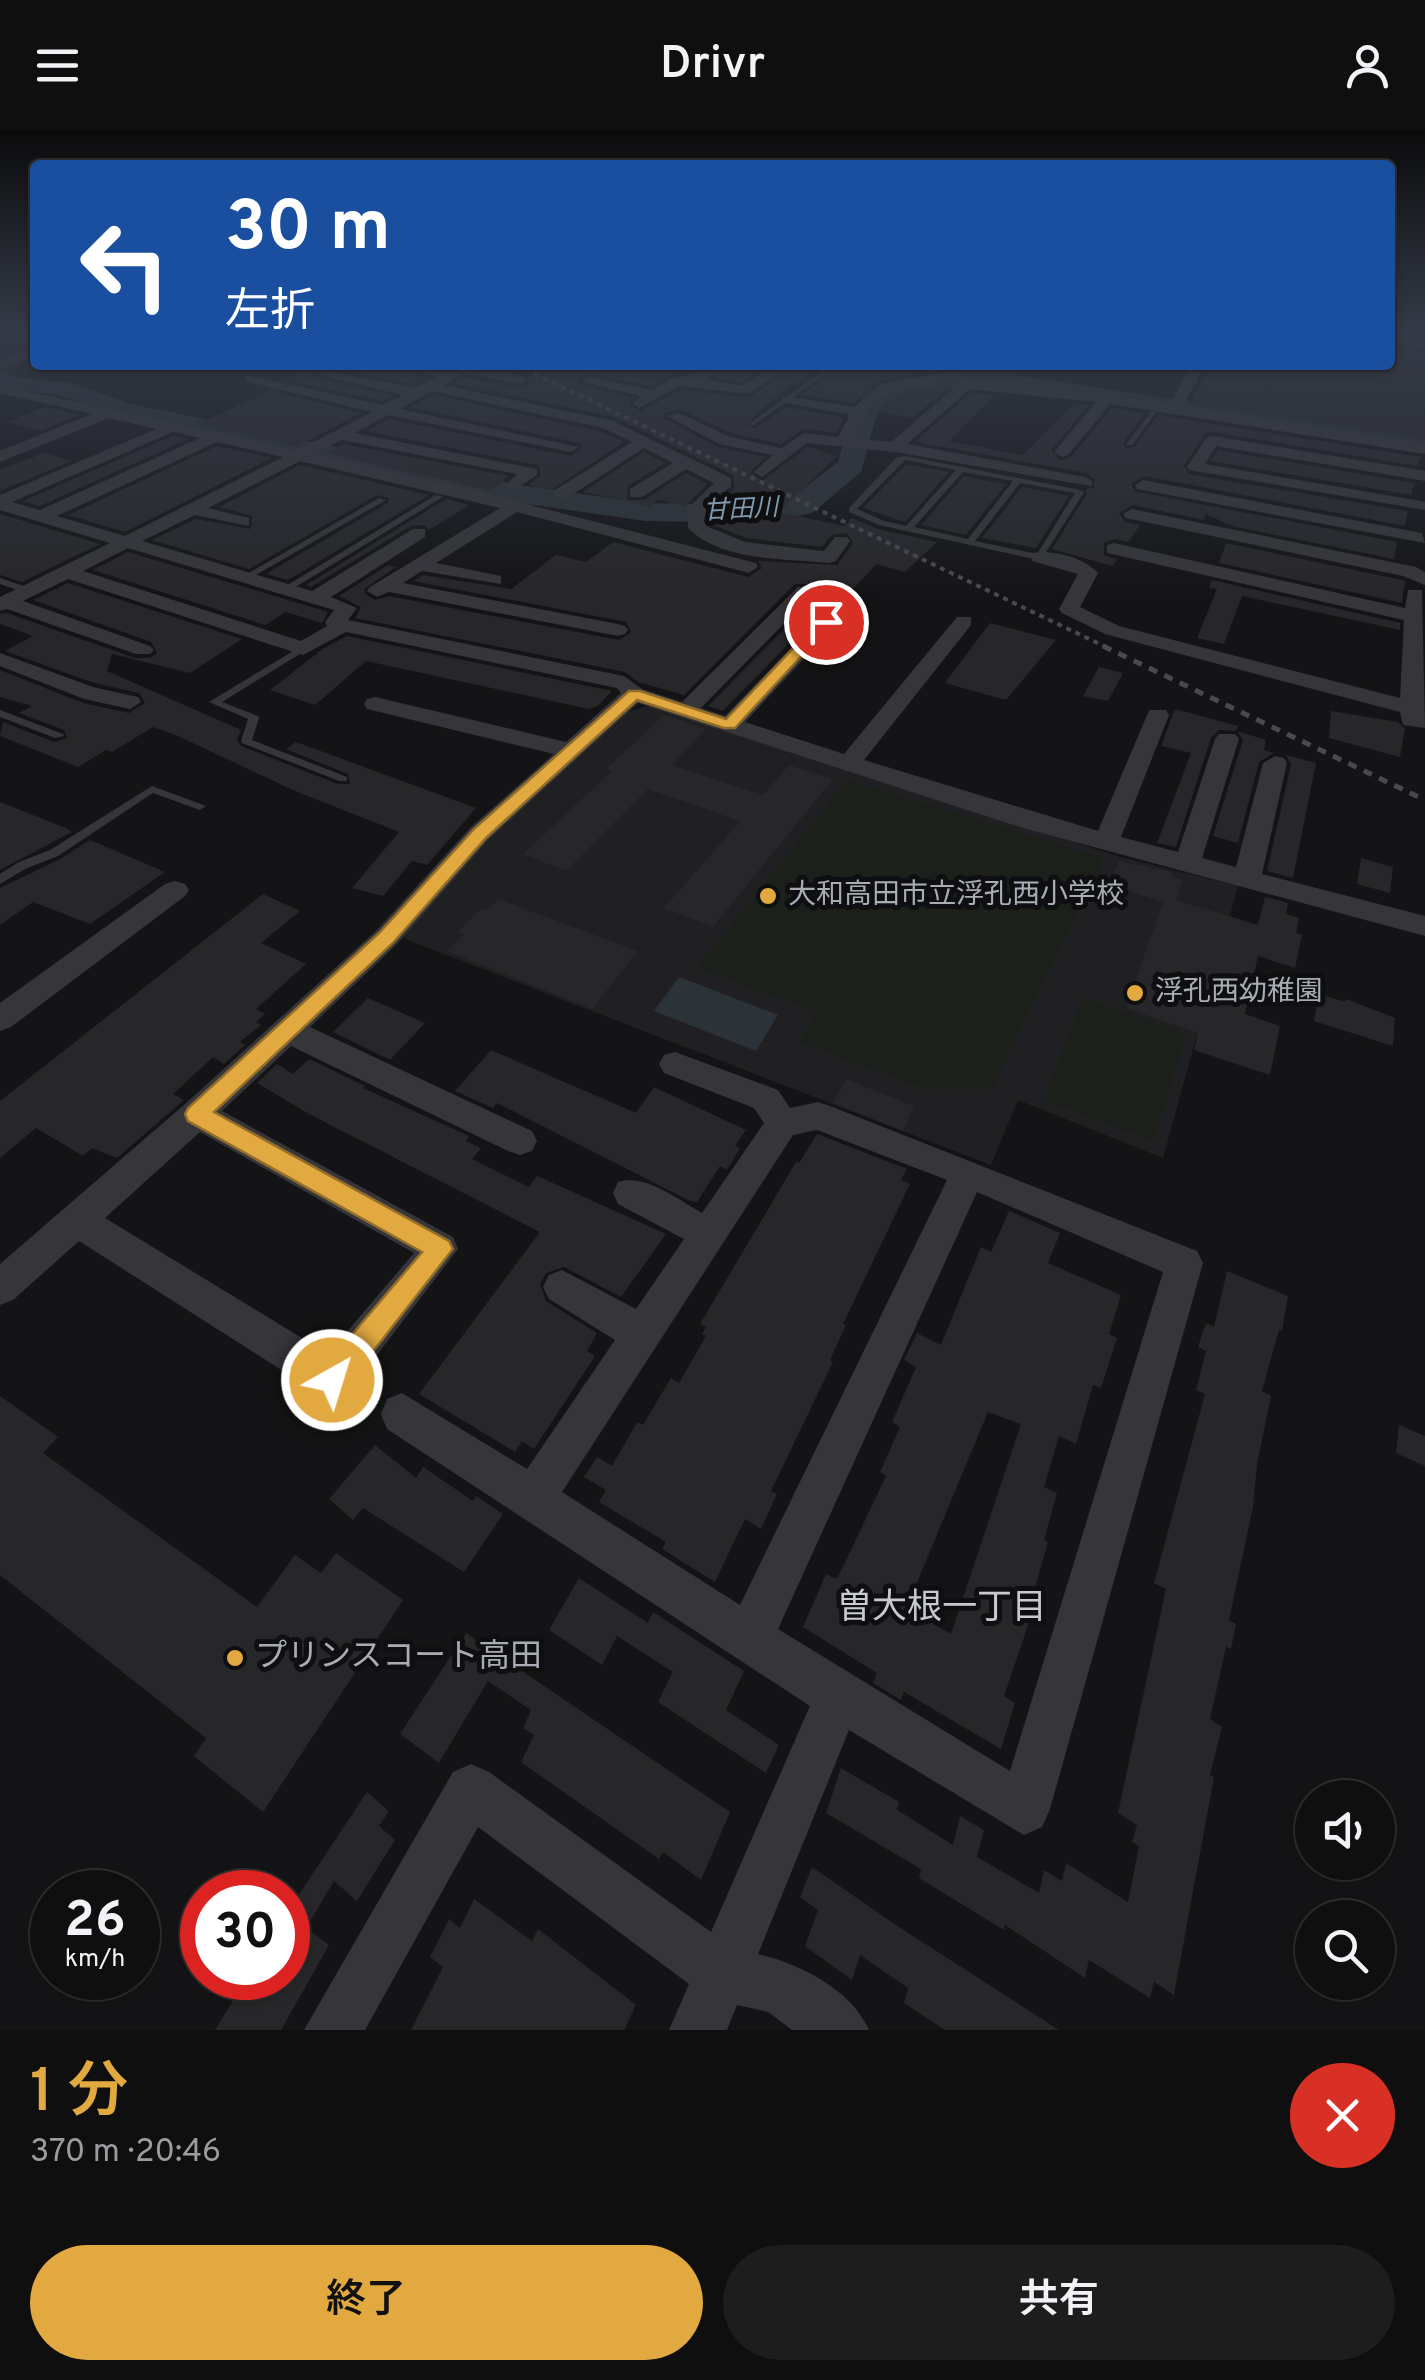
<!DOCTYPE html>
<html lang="ja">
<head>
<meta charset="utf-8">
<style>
  :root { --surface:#0f0f10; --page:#1d1d1e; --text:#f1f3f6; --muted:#9b9c9f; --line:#2f2f30; --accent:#e2a940 }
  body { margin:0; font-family:Overpass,"Noto Sans JP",sans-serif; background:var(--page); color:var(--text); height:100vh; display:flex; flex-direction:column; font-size:38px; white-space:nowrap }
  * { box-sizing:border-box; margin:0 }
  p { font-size:32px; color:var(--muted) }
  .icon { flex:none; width:55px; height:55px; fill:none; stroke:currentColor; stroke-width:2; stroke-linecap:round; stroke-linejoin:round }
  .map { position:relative; height:1900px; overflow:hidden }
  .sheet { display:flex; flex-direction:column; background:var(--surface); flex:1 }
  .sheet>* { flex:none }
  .banner { position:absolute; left:30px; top:30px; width:1365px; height:210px; border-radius:10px; box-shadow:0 2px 8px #0004,0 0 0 2px var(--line); background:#1a4fa0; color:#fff; overflow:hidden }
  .tools { position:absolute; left:1295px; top:1650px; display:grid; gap:20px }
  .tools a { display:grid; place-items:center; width:100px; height:100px; border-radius:50%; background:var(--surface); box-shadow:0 2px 8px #0004,0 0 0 2px var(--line); font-size:50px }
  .speed { position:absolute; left:30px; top:1740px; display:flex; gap:20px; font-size:50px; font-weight:700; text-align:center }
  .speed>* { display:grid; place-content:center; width:130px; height:130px; border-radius:50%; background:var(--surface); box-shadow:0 2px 8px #0004,0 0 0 2px var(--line); line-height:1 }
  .speed small { font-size:25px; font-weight:400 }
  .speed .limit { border:15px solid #d22; background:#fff; color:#111 }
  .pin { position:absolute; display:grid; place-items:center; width:85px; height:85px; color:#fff; margin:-42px; border:5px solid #fff; border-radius:50%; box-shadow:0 2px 10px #0007 }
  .me { position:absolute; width:110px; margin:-55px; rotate:39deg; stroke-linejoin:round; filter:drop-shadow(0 0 8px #0008) }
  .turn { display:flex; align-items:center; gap:35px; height:210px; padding:0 30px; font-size:45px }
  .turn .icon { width:130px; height:130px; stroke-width:2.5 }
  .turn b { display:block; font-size:70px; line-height:85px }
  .round { display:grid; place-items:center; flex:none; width:105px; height:105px; border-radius:52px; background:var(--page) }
  .head { display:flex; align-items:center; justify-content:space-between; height:170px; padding:0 30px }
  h1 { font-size:60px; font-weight:600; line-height:75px; color:var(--accent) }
  .action { display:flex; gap:20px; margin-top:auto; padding:20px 30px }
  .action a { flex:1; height:115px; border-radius:60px; background:var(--accent); color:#111; font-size:40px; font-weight:600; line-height:115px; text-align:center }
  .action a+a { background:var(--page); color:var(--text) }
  header { display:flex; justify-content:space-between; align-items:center; height:130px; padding:0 30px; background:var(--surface); font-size:45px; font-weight:600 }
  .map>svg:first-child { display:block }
  .built { fill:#202023 }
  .green { fill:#1b201b }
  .water { fill:#2c3338 }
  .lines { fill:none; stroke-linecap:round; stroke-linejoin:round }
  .river { fill:#2c3338; fill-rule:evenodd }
  .building { fill:#27272a; fill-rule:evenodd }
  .lane { fill:#36363a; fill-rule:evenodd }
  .street { fill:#36363a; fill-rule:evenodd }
  .rail-far1 { stroke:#494a4f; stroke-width:4; stroke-dasharray:5 5; stroke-linecap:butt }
  .rail { stroke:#494a4f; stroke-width:5; stroke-dasharray:9 8; stroke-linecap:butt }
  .route { fill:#e2a940; stroke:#936e2a; stroke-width:2.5 }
  .poi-dot { fill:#e2a940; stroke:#0f0f11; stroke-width:4 }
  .labels { text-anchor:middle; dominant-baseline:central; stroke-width:10; stroke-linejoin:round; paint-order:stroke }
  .far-water-label { font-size:25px; font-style:italic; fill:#8199ad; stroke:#0f0f11 }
  .poi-label { font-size:28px; fill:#a7acb5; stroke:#0f0f11; text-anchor:start }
  .near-poi-label { font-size:32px; fill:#a7acb5; stroke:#0f0f11; text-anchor:start }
  .near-neighbourhood-label { font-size:35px; fill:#c8cad1; stroke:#0f0f11 }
</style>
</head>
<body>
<header><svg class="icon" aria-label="menu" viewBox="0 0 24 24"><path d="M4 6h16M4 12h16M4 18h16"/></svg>Drivr<svg class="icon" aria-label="person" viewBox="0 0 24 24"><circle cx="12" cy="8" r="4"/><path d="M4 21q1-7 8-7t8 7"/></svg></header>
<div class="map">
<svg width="1425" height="1900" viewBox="0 0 1425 1900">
  <rect width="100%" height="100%" fill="#141416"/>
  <path class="built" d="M652 575 1117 726 1238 756 1163 1028 1018 970 991 1035 400 807 483 712 626 582Z"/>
  <path class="green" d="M848 650 1103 728 991 960H929L800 912 816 881 697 838Z
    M1083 868 1186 903 1154 1011 1044 970Z"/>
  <path class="water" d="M679 847 778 885 756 921 654 881Z"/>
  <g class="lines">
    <path class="river" d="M0 241 18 248 71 253 132 274 513 354 645 373 767 375 790 369 838 332 850 287 867 262 895 251 933 245H1014L1425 307V323L1014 259C970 257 927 255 886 272L876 287 861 342 812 383 767 393 645 391 513 372 125 288 59 265 0 258Z"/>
  </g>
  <path class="building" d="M1390 218 1425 222V310L1189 274 1211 235H1390Z
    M291 235H392L426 248 414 254 324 236 312 243 315 248 392 266 382 271 291 251 297 249Z
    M492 235H767L741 252 715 248V241L705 236 670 245 651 256 589 243 577 250 580 255 633 268 628 274 641 281 680 260 749 268 794 235H825L780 263 746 295 756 298 786 277 844 288 836 303 804 299 781 314 731 303 681 280 666 282 663 287 717 317 765 327 750 342 762 351 808 317 837 326 779 382 844 396 852 388 878 399 937 412 905 442 876 434 854 458 841 460 723 581 708 576 815 468V454H795L684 565 638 552 625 542 355 488 361 477 339 466 388 435 396 437 364 459 365 464 375 470 389 466 619 510 631 502 626 492 413 451 423 445 511 459 556 425 586 432 613 412 748 447 762 438 758 431 837 435 853 413 847 403 832 405 822 417 746 408 714 395 727 385 709 381 734 359 733 345 614 287 453 253 465 247 519 258 528 255 526 243Z
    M842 235H1025L1010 251 972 246 957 236 880 250 854 273 802 265Z
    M953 253 913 288 874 281 907 260Z
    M270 261 361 283 296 317 195 295Z
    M971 263 995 265 949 311 1023 325 1074 274 1089 275 1051 320 1060 330 1071 327 1112 278 1145 283 1123 313 1126 319 1135 317 1158 285 1421 327 1417 336 1213 302 1205 304 1184 335 1188 344 1408 381 1405 396 1144 346 1131 354 1134 361 1397 412 1394 429 1232 396 1206 384 1203 390 1133 375 1119 383 1125 392 1140 395 1128 412 1115 409 1104 413V425L1117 429 1112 436 1052 419 1087 364 1086 359 1094 358 1095 349 1086 343 915 312Z
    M433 265 602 302 624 312 551 360 528 355 541 345 538 335 366 301 389 289 570 326 583 318 580 313 410 277Z
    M45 277 79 285 41 301 6 292Z
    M173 306 188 309 40 376 23 371Z
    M343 314 509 346 491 361 325 323Z
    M217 316 272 328 125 402 68 385Z
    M1218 320 1414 353 1411 365 1211 331Z
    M644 322 665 333 628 356 627 370H644L686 343 708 354 685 376 658 370 650 376 583 362Z
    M44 323 72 331 0 361V340Z
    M906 334 949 342 905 392 863 378Z
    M300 335 429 365 288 450 266 444 388 373 389 368 377 365 249 439 152 410 196 389 251 399 252 386 219 377Z
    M964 346 1006 354 966 405 921 395Z
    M1022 357 1069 366 1036 418 982 408Z
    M446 369 469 375 429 400 425 395 411 396 311 457 306 455Z
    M0 384 100 414 22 452 0 445Z
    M1226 413 1402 450 1405 451 1402 473 1219 433Z
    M128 422 328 482 322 493 286 482 265 495 93 440Z
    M1212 450 1400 493V500L1242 466 1224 514 1197 508 1217 459 1209 458Z
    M68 453 242 509 190 543 112 524 107 541 241 600 237 610 241 616 338 654H350L348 644 286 619 296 612 476 678 427 735 412 731 383 766 352 758 399 702 295 661 178 606 153 597 112 622 106 620 78 637 0 606 3 592 54 612 67 608 64 600 19 583 32 576 0 567V540L83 573 129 583 145 573 139 563 94 553 5 521 33 506 0 494V484L7 483 135 528H150L157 523 151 512 33 470Z
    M990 493 1056 510 1006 570 945 553Z
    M347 506 612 561 598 576 589 579 366 531 315 575 270 560 324 518Z
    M1099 537 1123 543 1108 571 1083 566Z
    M1175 579 1238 596 1236 601 1219 600 1211 608 1176 717 1157 713 1191 623 1161 616Z
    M1331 581 1398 592 1405 599 1400 627 1329 608Z
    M664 585 706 599 672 635 763 665 789 635 833 649 713 797 664 778 740 691 648 659 566 741 523 724 612 641 606 639Z
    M1237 601 1266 610 1264 620 1274 623 1259 632 1238 713 1213 706 1243 610Z
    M1286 625 1316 633 1293 748 1267 741 1291 634Z
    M0 672 66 698 72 702 0 740Z
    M90 710 165 742 90 794 33 772 0 795V758L60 729Z
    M1361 728 1393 737 1390 763 1357 754Z
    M1119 731 1172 742 1171 746 1183 750 1176 770 1258 795 1265 767 1288 773 1286 784 1299 788 1296 803 1302 805 1295 838 1258 826 1245 884 1280 896 1270 945 1194 920 1198 903 1126 878 1163 772 1110 755Z
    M263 764 300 781 261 813 306 834 256 879 265 884 256 892 261 895 240 912 245 915 224 934 213 927 173 964 184 970 117 1028 92 1018 83 1026 36 998 0 1028V971Z
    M498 769 638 821 592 879 447 821 464 804 458 802 480 779 486 781Z
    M1319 864 1345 872 1346 869 1395 888 1393 916 1314 891Z
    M368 868 425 893 390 930 333 902Z
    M491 920 636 983 654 957 746 1000 735 1016 740 1018 727 1040 720 1036 697 1072 688 1070 497 973 493 978 455 961Z
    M309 929 365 956 363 958 469 1006 466 1011 481 1018 472 1029 529 1057 537 1046 542 1048 666 1104 621 1167 564 1137 546 1143 540 1155 546 1171 597 1203 587 1221 595 1226 534 1319 522 1311 515 1322 419 1264 540 1102 309 984 257 953 277 934 293 944Z
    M846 949 914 976 903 1001 833 973Z
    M817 1004 907 1039 901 1050 910 1054 843 1194 846 1195 830 1230 833 1232 771 1361 777 1364 761 1399 745 1389 715 1452 662 1419 666 1412 599 1372 606 1360 584 1347 597 1327 612 1336 637 1292 643 1295 671 1248 679 1253 706 1206 702 1204 706 1197 700 1194 796 1032 799 1033Z
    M1009 1081 1060 1103 1048 1133 1121 1165 1109 1204 1117 1208 1101 1258 1093 1255 1076 1314 1059 1306 1044 1357 1057 1363 1044 1410 1048 1412 1029 1478 1033 1481 1004 1566 1015 1573 1001 1619 904 1562 901 1570 873 1553 877 1543 803 1497 826 1444 836 1449 842 1439 886 1346 880 1342 900 1297 892 1292 916 1237 904 1230 917 1203 941 1215 981 1117 991 1122ZM988 1282 1021 1294 951 1504 906 1479Z
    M1227 1141 1288 1166 1282 1201 1279 1200 1262 1261 1271 1266 1257 1334 1253 1377 1229 1490 1236 1494 1231 1519 1226 1517 1210 1589 1222 1597 1210 1645 1214 1647 1174 1865 1154 1852 1150 1868 1089 1830 1085 1848 1005 1795 1004 1800 919 1748 921 1739 826 1683 841 1638 899 1672 897 1680 953 1715 960 1686 984 1700 977 1727 1039 1763 1044 1740 1062 1751 1066 1733 1128 1772 1139 1716 1132 1712 1137 1695 1118 1683 1166 1459 1154 1453 1205 1264 1196 1260 1206 1221 1198 1217 1206 1193 1214 1197Z
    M0 1266 58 1307 43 1323 257 1477 295 1425 321 1443 336 1423 403 1470 263 1682 194 1626 206 1608 0 1445Z
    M1399 1295 1425 1306V1336L1396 1323Z
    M375 1315 416 1348 423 1337 473 1371 476 1366 503 1384 464 1442 363 1378 353 1390 329 1369Z
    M579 1448 648 1493 653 1482 744 1541 726 1580 779 1615 766 1643 658 1572 673 1542 617 1506 602 1535 549 1500Z
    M466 1503 730 1682 701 1750 663 1722 659 1729 521 1632 534 1605 523 1598 531 1580 488 1551 439 1633 400 1604Z
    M367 1662 389 1681 379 1696 395 1710 357 1771 334 1751 306 1798 329 1815 281 1900H215L247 1848H288V1781Z
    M812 1737 896 1795 1059 1900H945L904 1873 908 1858 860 1825 852 1850 805 1816 818 1780 800 1767Z
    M474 1769 532 1811 538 1799 636 1875 624 1900H411L443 1837 430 1827 449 1789 460 1798Z"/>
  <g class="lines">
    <path class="lane" d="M831 235H838L754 295H750V293Z
      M1155 276 1160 277 1132 315H1126Z
      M905 326 1080 360 1084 362 1043 427 1039 430 879 395 849 382V378L896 328ZM905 330 956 340 906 396 884 391 857 379ZM963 342 1013 351 968 409 914 397ZM1020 353 1075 363 1037 424 975 411Z
      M436 365 443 367 289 461 281 459Z
      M379 368 386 370 247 450 240 448Z
      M0 448 29 458 31 460 26 463 0 454Z
      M300 517 308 519 222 572 258 586 259 588 252 610 347 647V651H339L242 613 241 611 248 589 209 572Z
      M0 580 63 604 64 606 55 608 0 587Z
      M152 656 206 676 200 680 153 663 58 726 27 738 0 754V744L19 732 50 720Z"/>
    <path class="street" d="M1390 206 1425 210V218L1390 214Z
      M35 218V227L0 239V230Z
      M396 235H420L447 241C470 229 497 241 525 247V253L520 254 464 243 443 255 613 291 731 348V356L705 380 706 396 745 412 824 421 835 407H847L850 411 836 431 829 433C785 428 722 432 688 398L687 379 714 353 686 339 642 367H630V359L673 333 644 318 567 368H555V360L632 312 603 298 432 261 400 279 579 317 571 322 388 285 355 303 537 339V345L514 360 506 355 517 344 342 310 314 324 460 357 756 433 758 437 749 443 517 382 436 433 501 446V454L422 441 403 453 618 494 625 496 628 500 625 504 618 506 389 462 377 467 367 461 370 457 500 378 300 331 208 378 249 388V396L195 385 142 411 312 461 413 399H425V407L331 467 357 478 348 490 624 546 642 559 682 572 798 457H812V465L701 578 725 586 844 463H858V471L745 592 844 624 957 487H971V495L864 630 1098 701 1147 585 1150 580H1166L1169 585 1121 707 1178 722 1215 609 1219 604H1235L1239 609 1202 728 1236 737 1263 633 1275 626 1284 628 1287 633 1262 744 1425 786V806L1023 698 638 573 489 709 396 815 310 897 532 1001 537 1011 532 1021 520 1025 508 1021 291 916 222 981 453 1107 458 1119 347 1264 333 1270 319 1264 79 1111 13 1170 0 1175V1134L185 974 376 801 471 697 554 624 367 579 364 574 367 569 375 567 566 612 621 563 617 558 346 502 303 525 68 449 23 471 150 516 154 520 150 524H136L7 479 0 481V467L110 413 0 380V365L156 299 109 288 0 332V321L92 284 0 263V255L296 321 372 282 245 251V245L383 275 403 265 316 244 323 240 415 258 436 247ZM173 302 200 308 40 380 12 372ZM217 312 283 327 125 406 57 386ZM128 418 334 480 325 492 327 496 301 511 83 441ZM200 1002 414 1123 328 1224 105 1088Z
      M774 235H790L749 264 679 256 639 278 632 274 641 266 581 251 588 247 652 260 671 249 706 240 713 244 706 250 742 256Z
      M1191 235H1205L1185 273H1175L1173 270Z
      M958 240 971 250 1106 265 1425 314V324L1110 274 1068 325 1062 327 1054 322 1096 272 970 259 907 314 1085 347 1093 352 1091 356 895 322 807 313 762 347 754 342 773 325 719 314 667 286 679 283 730 307 782 318 804 303 838 307 850 285 782 272V266L855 277 881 254ZM955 249 959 254 891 312 853 308C875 256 904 255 955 249Z
      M1212 306 1425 341V351L1216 316 1205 334 1421 371 1425 372V380L1189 340 1187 337 1206 308Z
      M1143 350 1422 403 1425 413 1137 359 1135 355Z
      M1132 379 1416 437 1425 442V455L1403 446 1126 388 1123 384Z
      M1114 413 1405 478 1408 460H1422L1425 598 1403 595 1400 582 1105 504 1062 483 1059 479 1078 444 1032 431V423C1054 420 1083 427 1098 443L1080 477 1119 496 1400 568 1404 490 1107 423V415Z
      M0 523 93 557 138 567 141 572 130 579 84 569 0 536Z
      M175 751 185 754 189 760 185 766 11 897 0 901V873L165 754Z
      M675 922 778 960 790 978 818 972 830 976 1197 1121 1203 1133 1050 1679 1042 1697 1024 1705 849 1600 758 1824C799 1833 852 1860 869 1900H792L768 1882 737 1875 727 1900H669L689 1854 478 1697 365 1900H304L453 1642 471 1634 489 1642 711 1802 810 1576 387 1299 381 1284 387 1269 402 1263 527 1339 615 1210 549 1169 543 1157 549 1145 562 1140 636 1179 684 1109 618 1074 613 1063 618 1052C645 1043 679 1070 702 1083L764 993 754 978 664 943 659 934 664 925ZM817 1000 947 1050 740 1475 562 1362 793 1005ZM977 1062 1163 1142 1010 1641 778 1499Z"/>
    <path class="rail-far1" d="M516 235 1108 518"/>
    <path class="rail" d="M1103 516 1425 670"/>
  </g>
  <linearGradient id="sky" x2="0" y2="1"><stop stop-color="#0b0b0c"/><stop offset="0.43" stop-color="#343a47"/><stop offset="1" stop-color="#343a47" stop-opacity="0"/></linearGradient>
  <rect width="1425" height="467" fill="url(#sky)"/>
  <path class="route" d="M821 489 833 492 735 598H724L637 570 487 707 393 813 214 982 449 1111 453 1119 343 1260 332 1264 322 1260 318 1250 322 1240 422 1122 188 991 185 984 188 978 379 803 474 699 629 561H640L726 589Z"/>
  <g class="poi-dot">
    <circle cx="768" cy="766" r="10"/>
    <circle cx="1135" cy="863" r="10"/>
    <circle cx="235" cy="1528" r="10"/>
  </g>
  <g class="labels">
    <g class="far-water-label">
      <text transform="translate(741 381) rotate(-3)">甘田川</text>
    </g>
    <g class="poi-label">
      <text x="788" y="766">大和高田市立浮孔西小学校</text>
      <text x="1155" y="863">浮孔西幼稚園</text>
    </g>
    <g class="near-poi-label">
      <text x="255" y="1528">プリンスコート高田</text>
    </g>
    <g class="near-neighbourhood-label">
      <text x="942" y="1479">曽大根一丁目</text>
    </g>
  </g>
</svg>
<div class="tools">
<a><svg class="icon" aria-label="sound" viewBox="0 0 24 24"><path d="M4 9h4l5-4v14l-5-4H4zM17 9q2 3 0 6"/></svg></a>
<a><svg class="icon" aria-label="search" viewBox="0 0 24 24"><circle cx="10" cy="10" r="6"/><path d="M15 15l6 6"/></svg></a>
</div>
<div class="speed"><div>26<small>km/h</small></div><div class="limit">30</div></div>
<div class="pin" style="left:826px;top:492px;background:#d93025"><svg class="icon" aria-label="arrive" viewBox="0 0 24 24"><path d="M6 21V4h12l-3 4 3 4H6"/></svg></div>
<svg class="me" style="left:332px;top:1250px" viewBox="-20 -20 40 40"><circle r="17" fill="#e2a940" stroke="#fff" stroke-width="3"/><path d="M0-11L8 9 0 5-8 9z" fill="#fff"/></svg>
<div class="banner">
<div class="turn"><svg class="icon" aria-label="left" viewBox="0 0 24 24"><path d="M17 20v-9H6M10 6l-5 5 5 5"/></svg><div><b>30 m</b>左折</div></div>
</div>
</div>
<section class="sheet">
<div class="head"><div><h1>1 分</h1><p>370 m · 20:46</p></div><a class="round" style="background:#d93025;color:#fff"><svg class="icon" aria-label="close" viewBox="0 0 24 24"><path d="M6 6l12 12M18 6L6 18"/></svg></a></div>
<div class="action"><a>終了</a><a>共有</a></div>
</section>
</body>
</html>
